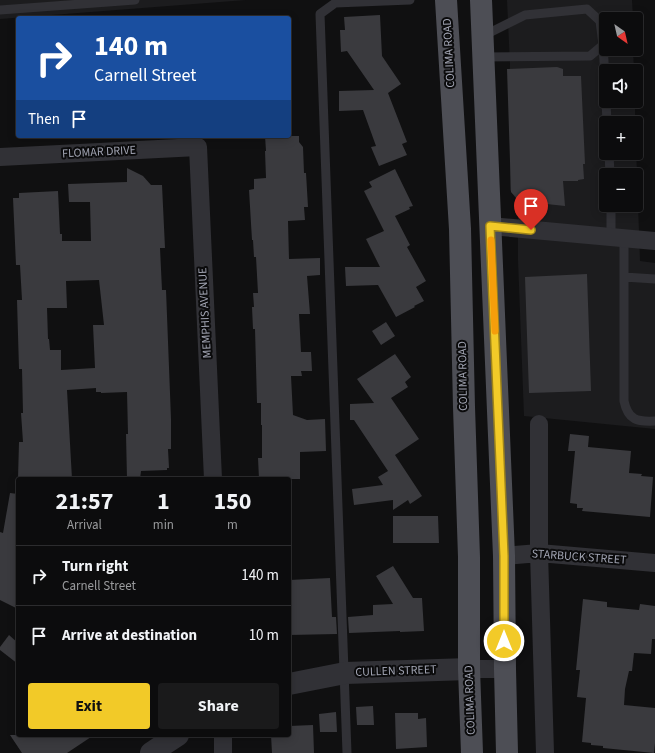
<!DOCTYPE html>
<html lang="en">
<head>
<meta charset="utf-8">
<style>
  :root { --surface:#0c0c0d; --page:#1a1a1b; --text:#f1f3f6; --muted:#9a9b9d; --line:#2c2c2e; --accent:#f2ca28 }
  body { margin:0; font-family:"Source Sans 3",sans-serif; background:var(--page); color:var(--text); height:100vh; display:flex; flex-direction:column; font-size:15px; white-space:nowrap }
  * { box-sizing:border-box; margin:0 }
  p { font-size:13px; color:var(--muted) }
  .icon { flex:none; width:22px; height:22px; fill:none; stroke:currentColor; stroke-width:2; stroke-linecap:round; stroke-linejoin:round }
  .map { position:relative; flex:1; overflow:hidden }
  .side { position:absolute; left:16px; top:477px; width:275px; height:260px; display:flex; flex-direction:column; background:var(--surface); border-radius:4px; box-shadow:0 2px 10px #0003,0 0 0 1px var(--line) }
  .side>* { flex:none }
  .top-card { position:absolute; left:16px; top:16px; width:275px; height:122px; border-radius:4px; box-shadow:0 2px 10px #0003,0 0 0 1px var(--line); background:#1a4fa0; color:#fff; overflow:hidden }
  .needle { width:26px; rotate:146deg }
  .tools { position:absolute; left:599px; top:12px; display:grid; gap:8px }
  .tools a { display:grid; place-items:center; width:44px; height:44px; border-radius:4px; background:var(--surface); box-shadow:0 2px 10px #0003,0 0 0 1px var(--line); font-size:20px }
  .pin { position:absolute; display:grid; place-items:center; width:34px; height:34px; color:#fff; margin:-41px -17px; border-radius:50% 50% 50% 0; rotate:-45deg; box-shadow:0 0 4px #0007 }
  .pin .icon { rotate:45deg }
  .me { position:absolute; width:44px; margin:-22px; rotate:0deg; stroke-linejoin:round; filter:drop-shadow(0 0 3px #0008) }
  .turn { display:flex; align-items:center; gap:14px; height:84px; padding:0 12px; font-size:18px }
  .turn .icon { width:52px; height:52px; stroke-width:2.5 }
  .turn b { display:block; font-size:28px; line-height:34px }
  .then { display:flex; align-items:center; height:38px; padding:0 12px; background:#0003; gap:8px; font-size:15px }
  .eta { display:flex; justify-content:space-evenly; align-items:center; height:68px; text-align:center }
  .eta b { font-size:24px; font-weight:700; line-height:28px }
  .action { display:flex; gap:8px; margin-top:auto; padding:8px 12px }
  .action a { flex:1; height:46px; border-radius:4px; background:var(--accent); color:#111; font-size:16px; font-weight:700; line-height:46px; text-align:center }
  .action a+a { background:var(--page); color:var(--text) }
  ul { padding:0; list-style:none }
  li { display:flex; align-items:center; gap:12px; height:60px; padding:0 12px; border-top:1px solid var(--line) }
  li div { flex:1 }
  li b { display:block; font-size:15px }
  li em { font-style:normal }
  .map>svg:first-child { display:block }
  .built { fill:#1c1c1e; fill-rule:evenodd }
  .building { fill:#3a3a3e; fill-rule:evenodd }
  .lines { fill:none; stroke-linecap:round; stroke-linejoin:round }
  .service { stroke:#313136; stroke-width:9 }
  .minor { stroke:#313136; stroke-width:18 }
  .tertiary { stroke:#313136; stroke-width:22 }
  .primary { stroke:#4d4e55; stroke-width:22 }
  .route-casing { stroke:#9d831a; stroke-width:10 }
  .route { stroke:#f2ca28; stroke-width:7 }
  .slow { stroke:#f59e0b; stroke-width:7 }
  .labels { text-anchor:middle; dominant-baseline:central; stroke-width:4; stroke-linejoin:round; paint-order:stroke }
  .street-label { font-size:12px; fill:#a1a4b2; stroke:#0b0b0c }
</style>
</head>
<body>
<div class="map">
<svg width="655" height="753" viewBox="0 0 655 753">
  <rect width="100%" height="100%" fill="#101011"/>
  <path class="built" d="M0 0H246L0 19Z
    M507 0H632L633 19H606V49H633L634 71H606V101H635V123H606V153H636V145L640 261 655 263V429L524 416 518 260V202L510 190V65ZM606 175H636V205H606Z"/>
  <path class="building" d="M380 15 382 56 401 84 388 93 407 142 402 144 407 155 379 166 371 147 376 146 363 110 339 111V91L374 90 347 51 341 52 340 30H345L344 17Z
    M557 67 563 69V76H581L585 164H583L584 179 578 180V181H563L565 206 519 201 511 192 507 69Z
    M265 136H299V142L303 147 304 173H306L308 207H304L305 220 288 221 289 259 320 258V275L307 276 310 314H299L301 352H311L312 371H301L302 376H291L293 415 307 420 325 419 326 451 300 452V479H259L258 458H262V425H261V403H257L255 329H253L252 307H254L253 293H258L256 257H254L253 240H252L249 190 254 189V179L266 178 265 151H266Z
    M127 168 143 176 151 185H162L165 248H160L162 290H166L171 419V449H168L169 468H167V470L141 471 140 479H127L126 434H128L127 392 101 393V392H96V388L67 390 72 479H18L19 442H23L21 413H23L22 369H19L17 300H22L20 265H16L13 198H19V193L58 191 60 234H62V241H91L90 202H69L68 184 127 182ZM99 280 104 325H93L95 368 61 370V350H50L49 339H48L47 308H67L66 281Z
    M395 169 413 206 409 207 410 209 395 216 410 245 407 247 426 281 416 287 424 301 414 306 415 307 396 317 378 285 346 286 345 267H380L366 239 384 231 364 191 372 187 369 182Z
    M587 274 591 391 529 393 525 277Z
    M386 322 395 336 381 345 372 331Z
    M395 354 411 377 405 382 408 387 391 398 419 439 395 455 422 496 410 504 408 500 393 510V500L354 505 352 489 383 485 378 477 388 471 354 420H350V404L374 403 357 379Z
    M570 434 589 436 588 447 631 451 629 473 642 474 641 476 653 477 650 517 582 511 583 508H577V504L570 503 575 451H568Z
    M10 493 18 494V609L0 600V532L3 533Z
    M393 516H438L439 543H393Z
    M393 566 413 598H422L424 631 400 632V631L349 633 348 617 373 615V605L393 604 376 576Z
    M330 578 332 617H336L337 634 289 635V580Z
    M583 599 607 602V607L639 610 640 604 655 606V639H652L651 654 634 653 632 671H629L625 689 624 705 655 708V743L654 753 603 748V746L591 745V743L582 742 586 698 577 697 580 670H576Z
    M9 635 18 643V664L0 650V647Z
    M373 706 374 725H357L356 707Z
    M336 712 337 732H320L319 714Z
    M395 713H418V719L426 718 427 747 396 749Z
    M313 725 314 753H272L271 735H289V726Z
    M10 735H94L67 753H22Z"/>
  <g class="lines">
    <path class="service" d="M0 10 135 0
      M603 45 606 94
      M483 57 590 56 603 45 600 21 587 9 525 15 483 36
      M606 101 607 123
      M609 153 610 175
      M611 237V205
      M624 238V401C628 420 637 422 655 421
      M624 277 655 279
      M347 753 320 14 335 3 410 0"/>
    <path class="minor" d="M0 157 198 147 213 479
      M490 226 655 241
      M539 424V553L545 753
      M504 556 539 553 655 563
      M469 669H505
      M223 735V753"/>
    <path class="tertiary" d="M289 684 345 673 469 669
      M151 753 178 735"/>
    <path class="primary" d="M446 0 460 229 464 407 469 557V669L472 753
      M481 0 504 556 505 669 507 753"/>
  </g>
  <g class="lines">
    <g class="route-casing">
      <path id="route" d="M504 641V556L490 226 531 230"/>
    </g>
    <use href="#route" class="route"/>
    <path class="slow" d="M491 240 495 331"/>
  </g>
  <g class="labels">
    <g class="street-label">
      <text transform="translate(449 53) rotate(-93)">COLIMA ROAD</text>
      <text transform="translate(99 152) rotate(-3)">FLOMAR DRIVE</text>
      <text transform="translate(205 313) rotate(-93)">MEMPHIS AVENUE</text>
      <text transform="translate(463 376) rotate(-91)">COLIMA ROAD</text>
      <text transform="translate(579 557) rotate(4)">STARBUCK STREET</text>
      <text transform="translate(396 671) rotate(-2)">CULLEN STREET</text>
      <text transform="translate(470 700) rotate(-92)">COLIMA ROAD</text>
    </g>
  </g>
</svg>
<div class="tools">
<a><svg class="needle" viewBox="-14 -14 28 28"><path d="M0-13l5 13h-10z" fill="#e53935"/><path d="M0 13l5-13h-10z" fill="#9a9b9d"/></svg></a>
<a><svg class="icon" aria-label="sound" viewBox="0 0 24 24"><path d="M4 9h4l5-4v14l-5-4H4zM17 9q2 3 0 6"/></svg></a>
<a>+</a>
<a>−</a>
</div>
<div class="pin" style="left:531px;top:230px;background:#d93025"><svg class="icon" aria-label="arrive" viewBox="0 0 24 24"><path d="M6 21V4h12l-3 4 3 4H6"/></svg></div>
<svg class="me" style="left:504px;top:641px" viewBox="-20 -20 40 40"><circle r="17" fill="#f2ca28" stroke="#fff" stroke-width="3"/><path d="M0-11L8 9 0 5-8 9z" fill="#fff"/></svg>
<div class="top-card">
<div class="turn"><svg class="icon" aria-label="right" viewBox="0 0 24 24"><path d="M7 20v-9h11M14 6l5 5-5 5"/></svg><div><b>140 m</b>Carnell Street</div></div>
<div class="then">Then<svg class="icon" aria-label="arrive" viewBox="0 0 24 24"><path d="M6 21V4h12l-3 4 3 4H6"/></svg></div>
</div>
<section class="side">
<div class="eta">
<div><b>21:57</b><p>Arrival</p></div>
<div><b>1</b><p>min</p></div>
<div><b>150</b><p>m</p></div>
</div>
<ul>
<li><svg class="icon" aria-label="right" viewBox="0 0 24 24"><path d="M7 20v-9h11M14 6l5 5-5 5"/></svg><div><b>Turn right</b><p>Carnell Street</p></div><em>140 m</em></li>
<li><svg class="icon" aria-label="arrive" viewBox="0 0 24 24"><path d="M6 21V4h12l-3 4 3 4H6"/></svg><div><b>Arrive at destination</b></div><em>10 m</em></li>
</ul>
<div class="action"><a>Exit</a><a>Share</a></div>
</section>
</div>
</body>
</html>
